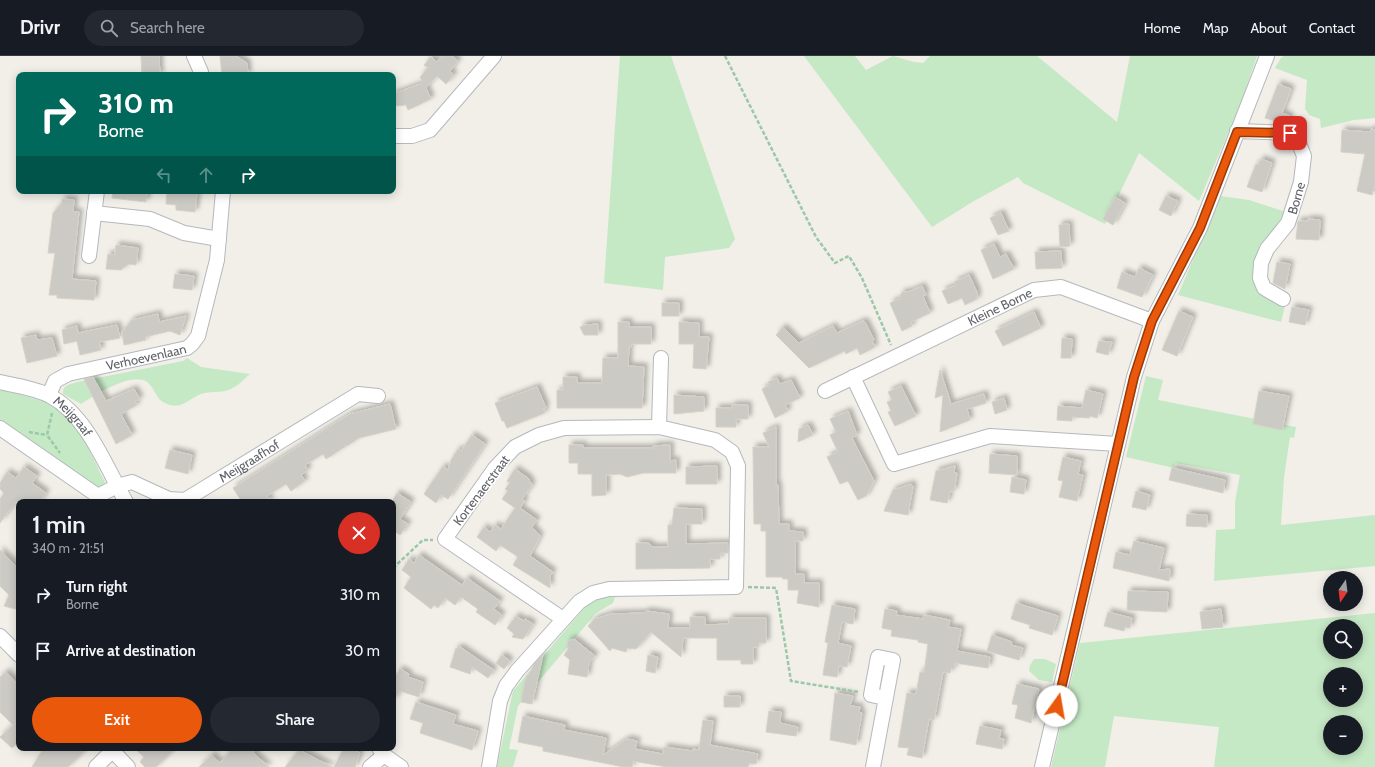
<!DOCTYPE html>
<html lang="en">
<head>
<meta charset="utf-8">
<style>
  :root { --surface:#171b24; --page:#242831; --text:#f1f3f6; --muted:#9ea1a6; --line:#363941; --accent:#ea580c }
  body { margin:0; font-family:Cabin,sans-serif; background:var(--page); color:var(--text); height:100vh; display:flex; flex-direction:column; font-size:15px; white-space:nowrap }
  * { box-sizing:border-box; margin:0 }
  p { font-size:13px; color:var(--muted) }
  .icon { flex:none; width:22px; height:22px; fill:none; stroke:currentColor; stroke-width:2; stroke-linecap:round; stroke-linejoin:round }
  .map { position:relative; flex:1; overflow:hidden }
  .details { position:absolute; left:16px; top:443px; width:380px; height:252px; display:flex; flex-direction:column; background:var(--surface); border-radius:8px; box-shadow:0 2px 10px #0003 }
  .details>* { flex:none }
  .banner { position:absolute; left:16px; top:16px; width:380px; height:122px; border-radius:8px; box-shadow:0 2px 10px #0003; background:#00695c; color:#fff; overflow:hidden }
  .needle { width:26px; rotate:194deg }
  .buttons { position:absolute; left:1323px; top:515px; display:grid; gap:8px }
  .buttons a { display:grid; place-items:center; width:40px; height:40px; border-radius:50%; background:var(--surface); box-shadow:0 2px 10px #0003; font-size:20px }
  .pin { position:absolute; display:grid; place-items:center; width:34px; height:34px; color:#fff; margin:-17px; border-radius:8px; box-shadow:0 2px 6px #0006 }
  .me { position:absolute; width:44px; margin:-22px; rotate:13deg; stroke-linejoin:round; filter:drop-shadow(0 0 3px #0008) }
  .turn { display:flex; align-items:center; gap:14px; height:84px; padding:0 16px; font-size:18px }
  .turn .icon { width:52px; height:52px; stroke-width:2.5 }
  .turn b { display:block; font-size:28px; line-height:34px }
  .lanes { display:flex; align-items:center; height:38px; padding:0 16px; background:#0003; justify-content:center; gap:20px; direction:ltr }
  .lanes .off { opacity:.35 }
  .round { display:grid; place-items:center; flex:none; width:42px; height:42px; border-radius:21px; background:var(--page) }
  .summary { display:flex; align-items:center; justify-content:space-between; height:68px; padding:0 16px }
  h1 { font-size:24px; font-weight:600; line-height:30px }
  .primary-button { display:flex; gap:8px; margin-top:auto; padding:8px 16px }
  .primary-button a { flex:1; height:46px; border-radius:24px; background:var(--accent); color:#fff; font-size:16px; font-weight:600; line-height:46px; text-align:center }
  .primary-button a+a { background:var(--page); color:var(--text) }
  ul { padding:0; list-style:none }
  li { display:flex; align-items:center; gap:12px; height:56px; padding:0 16px }
  li div { flex:1 }
  li b { display:block; font-size:15px }
  li em { font-style:normal }
  header { display:flex; align-items:center; gap:24px; box-sizing:border-box; height:56px; padding:0 20px; background:var(--surface); border-bottom:1px solid var(--line) }
  header strong { font-size:19px }
  nav { display:flex; gap:22px; margin-inline-start:auto; font-size:14px }
  .search { width:280px; height:36px; background:var(--page); display:flex; align-items:center; gap:10px; box-sizing:border-box; padding:0 14px; border-radius:22px; color:var(--muted); font-size:15px }
  .map>svg:first-child { display:block }
  .green { fill:#c5e8c5; fill-rule:evenodd }
  .building { fill:#cccac5; stroke:#d6d1c6; filter:url(#shadow) }
  .lines { fill:none; stroke-linecap:round; stroke-linejoin:round }
  .street-casing { stroke:#b5b8bc; stroke-width:16 }
  .path { stroke:#9cc7a9; stroke-width:2.5; stroke-dasharray:4 2; stroke-linecap:butt }
  .street { stroke:#fff; stroke-width:14 }
  .route-casing { stroke:#983908; stroke-width:10 }
  .route { stroke:#ea580c; stroke-width:7 }
  .labels { text-anchor:middle; dominant-baseline:central; stroke-width:3.5; stroke-linejoin:round; paint-order:stroke }
  .street-label { font-size:13px; fill:#5f6368; stroke:#fff }
</style>
</head>
<body>
<header>
<strong>Drivr</strong>
<div class="search"><svg class="icon" aria-label="search" viewBox="0 0 24 24"><circle cx="10" cy="10" r="6"/><path d="M15 15l6 6"/></svg>Search here</div>
<nav><a>Home</a><a>Map</a><a>About</a><a>Contact</a></nav>
</header>
<div class="map">
<svg width="1375" height="711" viewBox="0 0 1375 711">
  <defs>
    <filter id="shadow"><feDropShadow dx="3.5" dy="-3.5" stdDeviation="2" flood-color="#0004"/></filter>
  </defs>
  <rect width="100%" height="100%" fill="#f1efe8"/>
  <path class="green" d="M620 0H671L735 183 729 192 665 201 663 234 604 227Z
    M804 0H855L866 14 893 0 914 6 923 7 930 0H1037L1117 66 1130 0H1257L1241 47 1199 145 1139 97 1105 168 1023 127 1018 121 974 145 932 171Z
    M1284 0H1375V62L1354 64 1321 72 1320 63 1309 59 1305 53 1307 24 1275 12 1281 2Z
    M1220 140 1249 144 1289 157 1272 182 1261 238 1279 249 1285 250 1281 266 1178 239Z
    M187 302 201 311 250 318C244 323 236 332 228 334 220 337 210 335 201 338 188 343 181 355 165 347 155 343 154 327 143 324 126 319 95 339 81 348L63 338C62 329 69 329 77 326L183 305Z
    M1146 320 1163 324 1158 344 1296 371 1294 382 1290 381 1284 421 1281 469 1375 459V510L1214 525 1216 474 1235 473V446L1240 419 1175 407 1174 412 1126 401Z
    M0 333C16 338 32 341 47 347 78 359 91 399 105 426L104 432 100 434 0 368Z
    M594 541H615L613 547 596 557 518 650 509 693 518 694 513 711H497L513 635Z
    M1375 557V711H1214L1219 671 1114 660 1105 711H1051L1080 587ZM1330 570H1356V596H1330ZM1330 618H1356V644H1330ZM1330 666H1356V692H1330Z
    M1034 603H1045L1056 608 1052 626 1039 624 1029 615 1030 609Z"/>
  <path class="building" d="M141 0H159L160 19H142Z
    M220 0H236L247 7 248 19H222Z
    M442 0H452L458 5 450 15 454 19 446 28 437 20 426 32 431 43 408 54 406 49 393 50V38L423 27 420 21 428 12 424 9 431 1 437 6Z
    M1278 28 1291 33 1282 57 1290 60 1287 68 1265 62Z
    M1371 73 1375 74V127L1372 139 1357 135 1365 98 1341 96 1342 74 1370 76Z
    M1261 103 1272 107 1262 136 1247 131 1256 108 1258 109Z
    M113 135H147L146 146 112 142Z
    M167 135 197 136 195 156 176 154V149L166 148Z
    M1166 140 1178 145 1171 160 1159 154Z
    M1115 141 1125 147 1113 169 1103 163Z
    M62 143 74 144 73 156H79L72 223 96 225 94 244 57 242V239H49L55 197H48L53 157 62 147Z
    M1001 157 1009 175 998 179 990 162Z
    M1308 163 1320 164 1319 184 1296 183 1298 165H1308Z
    M1069 168 1070 190 1060 191 1059 169Z
    M994 188 1000 201 1006 198 1014 213 993 223 981 194Z
    M116 189 138 192 136 209 128 208 121 214 106 213 108 198 115 199Z
    M1061 195 1062 212 1036 213 1035 196Z
    M1277 206 1290 208 1285 233 1273 227Z
    M1139 212 1153 219 1142 241 1117 232 1122 216 1135 221Z
    M175 218 194 220 192 234 173 232Z
    M969 219 977 236V243L965 249 962 242 948 248 942 235 956 229 954 226Z
    M922 230 926 239 923 240 930 257 911 266 912 270 902 275 890 247 899 243 902 236H908Z
    M662 247H679V260H662Z
    M1292 251 1309 254 1305 269 1289 266Z
    M1179 255 1193 261 1177 300 1162 294Z
    M1034 256 1041 272 1003 290 995 275Z
    M158 258 159 266 186 260 180 279 170 275 145 281 146 284 124 289 122 276 132 264Z
    M863 265 865 266 874 284 872 285 875 291 860 299 857 292 846 298 845 295 809 312 776 279 783 271 799 287 833 270 837 277Z
    M618 266H629V271H651V288H631V291H629L628 310 644 311 642 352H557V334H563V321H577V327H602L603 302H618Z
    M679 266 699 267V281H709L706 313 693 312 694 288H679Z
    M598 268V279H584L580 271 585 269Z
    M117 269 120 282 99 286 101 294 80 299 77 285 64 288 62 274 77 270 78 277Z
    M36 279 37 284 52 282 57 300 27 307 21 282Z
    M1062 282 1072 283 1071 302H1061Z
    M1099 285 1112 286 1108 299 1096 296Z
    M940 314 951 348 984 338 986 347 967 353 970 364 940 376 943 339 935 342Z
    M93 321 106 345 134 333 140 343 135 345 137 349 121 358 132 379 116 388 84 323Z
    M777 322 780 328 791 324 800 342 785 349 788 355 775 362 762 333 770 329 768 326Z
    M901 330 916 360 895 370 888 356 891 355 887 346 892 344 888 336Z
    M537 331 546 352H543L545 357 507 372 504 365H502L495 347Z
    M1086 334 1103 338 1097 362 1090 360 1089 362 1072 361V365L1057 364 1058 350 1082 352Z
    M1259 335 1289 340 1282 374 1253 368Z
    M674 339 704 341V355L674 358Z
    M1004 342 1007 354 995 358 992 346Z
    M390 348 396 373 359 382 347 390 345 388 346 390 326 403 323 398 305 409 308 414 301 419 305 425 291 435 286 428 267 440 271 446H242L233 432 350 358Z
    M732 349H748V363H736V371H716V352H732Z
    M848 355 857 379 852 382 874 425 866 440 858 444 848 425 840 428 827 401 838 396 830 379 836 376 830 363Z
    M808 369 813 379 798 386 799 373Z
    M776 371V429H778L779 468H789V475L803 476V485H795V518H804V527H819V551L797 547 799 534H788V523H783L782 521H766V475H761V468H754L753 391H769L763 377Z
    M472 379 485 388 448 443 441 439 436 447 424 438 443 410 448 414 451 404 458 393 461 395Z
    M569 389H583V392H653V390L670 389V405L676 404V417H643L627 421 620 418 606 419V439L592 440V418H578V407H569Z
    M170 394 192 399 188 418 165 412Z
    M990 398 1017 400V419L989 417Z
    M1063 401 1081 405 1078 418 1083 419 1077 445 1059 441 1063 425 1058 424Z
    M717 410V428H686V411Z
    M955 410 954 417H957L954 435H950L947 447 930 444 936 415Z
    M24 411 37 420 32 427 46 437 40 446H15L0 467V443L4 437 0 433V427L7 416 16 422Z
    M1172 412 1225 424 1223 437 1169 424Z
    M515 413 528 422 532 429 522 443 525 445 520 452 537 464 532 471 540 480 530 500 553 516 550 520V532L513 509 518 501 500 489 496 495 477 481 484 471 490 476 495 469 501 473 515 452 502 443 508 435 505 433 510 427 507 425Z
    M1012 421 1026 424 1024 438 1010 436Z
    M911 428 913 430 908 459 884 455 893 434Z
    M1136 435 1150 439 1146 454 1132 451Z
    M397 437 411 446 400 463 408 468 400 479 393 474V444Z
    M674 452 702 453V468H686V488L728 487V497H720V503H710V512L636 513V487H648L653 491H668V469H672Z
    M1187 458 1207 459V471L1186 470Z
    M1134 485 1164 492 1159 514 1170 513 1169 525 1113 512 1116 496 1130 499Z
    M0 494 19 513V554L4 550 9 539 0 530Z
    M419 499 462 529 467 522 500 545 494 553 502 559 495 569 476 556 478 553 461 541 455 549 445 542 438 552 434 549 431 553 404 532 411 521 402 514 409 503 414 507Z
    M1128 535 1168 536 1167 556 1127 554Z
    M1016 547 1058 560 1052 579 1029 572 1030 569 1011 563Z
    M832 549 855 553 853 568 842 566 838 587 851 590 847 611 839 610 837 621 823 619 828 587 825 586Z
    M885 553 897 555 896 559 923 563 924 559 950 564 948 571 961 573 957 595 990 601 988 612 955 607 954 613 951 612 950 617 943 616 934 664 929 663 922 702 907 699 909 692 898 691 907 637 916 638 920 616 924 617 928 588 918 586V584L891 580 892 574 882 572Z
    M1221 553 1223 571 1202 573 1200 556Z
    M646 555 669 558 668 572H690V561H705V569L729 568V562H766V587H759V591H753V608H741V604H717V582H683L681 601 651 576 636 593 627 592 626 596 612 592 610 595 588 570 595 563 611 558 644 557Z
    M1108 556 1132 562 1130 572 1125 571 1124 575 1104 570Z
    M516 560 524 565 525 563 533 568 523 583 512 581 514 578 507 572Z
    M992 579 1012 586 1011 589 1023 592 1019 604 987 595Z
    M574 583 595 600 589 607 587 621 568 618 570 604 564 599 569 592 567 591 568 585Z
    M460 591 494 614 488 622 472 611 470 618 450 611 456 592 458 593Z
    M502 599 510 605 504 613 496 607Z
    M543 599 532 648 521 646 525 625 535 607Z
    M648 599 658 601 655 617 646 615Z
    M400 613 409 618 408 621 423 626 419 641 400 635 393 645V624Z
    M6 616 19 629V685L12 692 0 681 13 669 0 656V621Z
    M1017 628 1039 633 1031 667 1015 662 1018 649 1012 648Z
    M835 637 853 640 850 650 860 651 859 656 862 657 856 689 830 684Z
    M724 640H740V651H724Z
    M416 646 456 659 453 668 478 675 472 694 420 677 423 667 410 663Z
    M769 655 781 656 780 667 798 671 796 680 766 676Z
    M523 660 565 669 564 674 606 682 603 699 627 683 637 685 635 693 663 698 664 691 693 695V693L699 694 703 664 713 665 710 689 758 698 756 708 749 707 748 711H667L633 705 632 711H624L543 695V691L518 686Z
    M980 670 1001 674 999 682 1004 683 1002 693 976 688Z
    M44 692H87L68 711H32Z
    M134 692H175L156 711H145L140 706 144 701Z
    M233 692H257L253 697 269 711H199L212 699 220 707Z
    M344 692H350L360 697 355 711H334Z
    M299 694 332 711H285Z"/>
  <g class="lines">
    <g class="street-casing">
      <g id="street">
        <path d="M194 0 201 16"/>
        <path d="M1237 75 1290 77 1298 85 1304 100 1301 126 1288 167 1267 193 1261 207 1260 222 1264 232 1283 243"/>
        <path d="M393 80H412L430 74 494 0"/>
        <path d="M94 157 150 163 184 177 219 183"/>
        <path d="M89 200 97 135"/>
        <path d="M853 321 894 408 990 380 1118 388"/>
        <path id="s1" d="M0 326C16 330 36 332 50 340 87 359 106 411 126 446"/>
        <path id="s2" d="M825 335 1034 234 1061 231 1152 265"/>
        <path id="s3" d="M49 339 55 325 68 318 187 292 192 288 198 280 217 204 223 135"/>
        <path d="M659 371 661 302"/>
        <path id="s4" d="M0 372 98 440 117 430 132 426 169 443 185 444 358 338 378 340"/>
        <path d="M0 580 19 599"/>
        <path d="M110 692 128 711"/>
        <path d="M379 692 384 699 401 711"/>
        <path d="M96 711 115 692"/>
        <path d="M370 711 384 699"/>
        <path d="M489 711 500 645 506 630 517 615 579 546 593 537 609 533 736 531 738 410 732 396 715 384 659 371 564 372 539 379 515 391 495 412 445 483 563 563"/>
        <path d="M873 711 893 604 878 601 871 639 885 642"/>
        <path d="M1042 711 1134 321 1152 265 1200 172 1267 0"/>
      </g>
    </g>
    <path class="path" d="M725 0 816 181 835 207 849 200 862 222 891 289
      M52 357 47 379 60 397
      M29 376 47 379
      M393 512 423 484H433
      M748 531 776 532 791 625 859 636"/>
    <use href="#street" class="street"/>
  </g>
  <g class="lines">
    <g class="route-casing">
      <path id="route" d="M1057 650 1134 321 1152 265 1200 172 1237 76 1290 77"/>
    </g>
    <use href="#route" class="route"/>
  </g>
  <g class="labels">
    <g class="street-label">
      <text transform="translate(1296 142) rotate(-74)">Borne</text>
      <text stroke="none"><textPath href="#s2" startOffset="194">Kleine Borne</textPath></text>
      <text stroke="none"><textPath href="#s3" startOffset="110">Verhoevenlaan</textPath></text>
      <text stroke="none"><textPath href="#s1" startOffset="83">Meijgraaf</textPath></text>
      <text stroke="none"><textPath href="#s4" startOffset="288">Meijgraafhof</textPath></text>
      <text transform="translate(481 434) rotate(-53)">Kortenaerstraat</text>
    </g>
  </g>
</svg>
<div class="buttons">
<a><svg class="needle" viewBox="-14 -14 28 28"><path d="M0-13l5 13h-10z" fill="#e53935"/><path d="M0 13l5-13h-10z" fill="#9ea1a6"/></svg></a>
<a><svg class="icon" aria-label="search" viewBox="0 0 24 24"><circle cx="10" cy="10" r="6"/><path d="M15 15l6 6"/></svg></a>
<a>+</a>
<a>−</a>
</div>
<div class="pin" style="left:1290px;top:77px;background:#d93025"><svg class="icon" aria-label="arrive" viewBox="0 0 24 24"><path d="M6 21V4h12l-3 4 3 4H6"/></svg></div>
<svg class="me" style="left:1057px;top:650px" viewBox="-20 -20 40 40"><circle r="19" fill="#fff"/><path d="M0-13L10 11 0 6-10 11z" fill="#ea580c"/></svg>
<div class="banner">
<div class="turn"><svg class="icon" aria-label="right" viewBox="0 0 24 24"><path d="M7 20v-9h11M14 6l5 5-5 5"/></svg><div><b>310 m</b>Borne</div></div>
<div class="lanes"><svg class="icon off" aria-label="left" viewBox="0 0 24 24"><path d="M17 20v-9H6M10 6l-5 5 5 5"/></svg><svg class="icon off" aria-label="ahead" viewBox="0 0 24 24"><path d="M12 20V5M6 11l6-6 6 6"/></svg><svg class="icon" aria-label="right" viewBox="0 0 24 24"><path d="M7 20v-9h11M14 6l5 5-5 5"/></svg></div>
</div>
<section class="details">
<div class="summary"><div><h1>1 min</h1><p>340 m · 21:51</p></div><a class="round" style="background:#d93025;color:#fff"><svg class="icon" aria-label="close" viewBox="0 0 24 24"><path d="M6 6l12 12M18 6L6 18"/></svg></a></div>
<ul>
<li><svg class="icon" aria-label="right" viewBox="0 0 24 24"><path d="M7 20v-9h11M14 6l5 5-5 5"/></svg><div><b>Turn right</b><p>Borne</p></div><em>310 m</em></li>
<li><svg class="icon" aria-label="arrive" viewBox="0 0 24 24"><path d="M6 21V4h12l-3 4 3 4H6"/></svg><div><b>Arrive at destination</b></div><em>30 m</em></li>
</ul>
<div class="primary-button"><a>Exit</a><a>Share</a></div>
</section>
</div>
</body>
</html>
